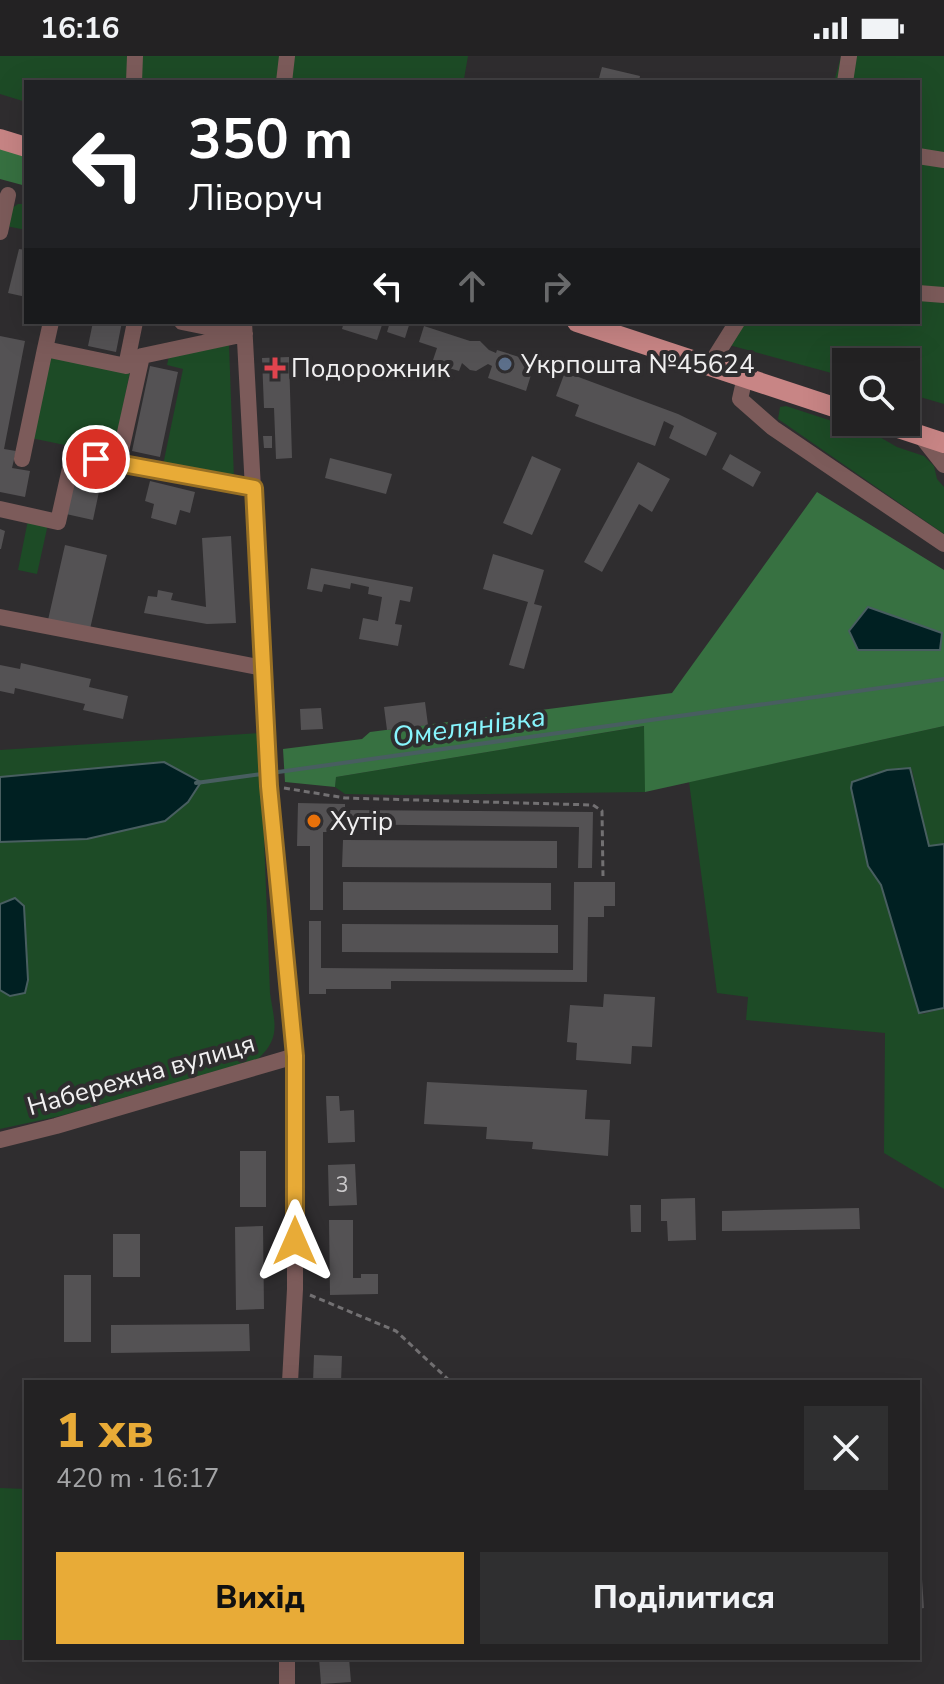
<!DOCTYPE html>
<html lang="uk">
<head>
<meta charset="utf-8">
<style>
  :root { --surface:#232223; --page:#2f2f30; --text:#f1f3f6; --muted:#a3a4a6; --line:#403f41; --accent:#e8ab37 }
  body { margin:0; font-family:"Nunito Sans",sans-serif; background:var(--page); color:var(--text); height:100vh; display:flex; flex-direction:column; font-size:30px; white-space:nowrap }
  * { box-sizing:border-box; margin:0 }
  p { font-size:26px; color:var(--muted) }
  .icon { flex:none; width:44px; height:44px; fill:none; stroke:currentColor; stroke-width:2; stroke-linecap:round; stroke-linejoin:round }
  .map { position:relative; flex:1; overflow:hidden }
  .panel { position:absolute; left:24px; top:1324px; width:896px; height:280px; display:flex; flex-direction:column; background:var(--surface); border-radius:0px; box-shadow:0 8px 32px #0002,0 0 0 2px var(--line) }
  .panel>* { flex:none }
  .guide { position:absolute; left:24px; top:24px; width:896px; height:244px; border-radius:0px; box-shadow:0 8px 32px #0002,0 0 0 2px var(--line); background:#202124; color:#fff; overflow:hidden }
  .tools { position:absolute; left:832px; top:292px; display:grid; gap:16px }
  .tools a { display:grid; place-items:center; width:88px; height:88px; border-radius:0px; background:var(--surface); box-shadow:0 8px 32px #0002,0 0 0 2px var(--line); font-size:40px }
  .pin { position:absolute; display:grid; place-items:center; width:68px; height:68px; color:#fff; margin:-34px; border:4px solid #fff; border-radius:50%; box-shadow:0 2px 8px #0007 }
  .me { position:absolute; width:88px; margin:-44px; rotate:0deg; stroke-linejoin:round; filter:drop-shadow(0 0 6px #0008) }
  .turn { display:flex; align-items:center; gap:28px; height:168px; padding:0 32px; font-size:36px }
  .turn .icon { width:104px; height:104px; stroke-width:2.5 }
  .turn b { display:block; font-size:56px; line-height:68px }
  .lanes { display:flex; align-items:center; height:76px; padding:0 32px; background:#0003; justify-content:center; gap:40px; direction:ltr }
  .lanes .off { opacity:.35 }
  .round { display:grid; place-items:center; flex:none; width:84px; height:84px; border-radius:0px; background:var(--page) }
  .head { display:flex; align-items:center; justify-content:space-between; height:136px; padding:0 32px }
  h1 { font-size:48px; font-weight:800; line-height:60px; color:var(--accent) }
  .action { display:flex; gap:16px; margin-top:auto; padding:16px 32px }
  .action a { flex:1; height:92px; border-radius:0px; background:var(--accent); color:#111; font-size:32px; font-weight:800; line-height:92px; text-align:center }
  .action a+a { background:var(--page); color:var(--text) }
  .status { display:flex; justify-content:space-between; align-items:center; height:56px; padding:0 40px; background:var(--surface); direction:ltr }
  .status svg { height:22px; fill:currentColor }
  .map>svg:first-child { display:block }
  .green { fill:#1d4b26 }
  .forest { fill:#377141 }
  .water { fill:#002022; stroke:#485e60; stroke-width:2 }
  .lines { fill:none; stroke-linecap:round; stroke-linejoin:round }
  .stream { stroke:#485e60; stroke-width:4 }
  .building { fill:#545254 }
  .path { stroke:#727072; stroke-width:3; stroke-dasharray:6 4; stroke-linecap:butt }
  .minor { stroke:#7c5b5a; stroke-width:16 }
  .major { stroke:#c88585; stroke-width:20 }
  .route-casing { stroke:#976f24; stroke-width:20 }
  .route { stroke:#e8ab37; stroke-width:14 }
  .service-dot { fill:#5c6f8a; stroke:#2f2d2f; stroke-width:3 }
  .health-dot { fill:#e0444e; stroke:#2f2d2f; stroke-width:3 }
  .food-dot { fill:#e8710a; stroke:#2f2d2f; stroke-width:3 }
  .labels { text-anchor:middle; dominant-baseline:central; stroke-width:8; stroke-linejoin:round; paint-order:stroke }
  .number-label { font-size:22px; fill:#cac8ca }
  .poi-label { font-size:26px; fill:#f1f0f1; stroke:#2f2d2f; text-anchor:start }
  .street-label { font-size:26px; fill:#f1f0f1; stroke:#2f2d2f }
  .water-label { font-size:28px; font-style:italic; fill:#87f5fd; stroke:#2f2d2f }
</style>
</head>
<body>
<div class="status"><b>16:16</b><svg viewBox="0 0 49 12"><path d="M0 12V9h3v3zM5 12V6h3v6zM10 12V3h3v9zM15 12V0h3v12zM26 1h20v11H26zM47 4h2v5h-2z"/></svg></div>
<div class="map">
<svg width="944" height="1628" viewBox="0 0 944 1628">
  <rect width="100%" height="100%" fill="#2f2d2f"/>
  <path class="green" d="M0 0H468L464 23 484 26H26V46L0 38Z
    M841 0H944V348L906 337V306H846V321L729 289 744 266H918V26H834Z
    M18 148H26V174L6 170 12 152Z
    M229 289 234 423 163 409 183 313 167 309 169 300Z
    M48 299 130 316 113 399 31 382Z
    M786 350 878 380 897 391 924 400 934 410 937 423 944 431V478L778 363 780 351Z
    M28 464 48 468 37 518 18 514Z
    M645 670V736L399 739 345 738 335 731 336 721Z
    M944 670V788L929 790 912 714H887L853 726 868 810 881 829 919 957 923 958 944 952V1133L884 1097 885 977 746 964 748 941 717 937 689 726Z
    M260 677 270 937C274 966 282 981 258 1003L60 1060 0 1073V934L11 940 15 842 0 848V786L87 783 165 765 188 746 164 706 0 721V694Z
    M0 1432 26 1433V1584H0Z"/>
  <path class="forest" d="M0 92 26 101V130L0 123Z
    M817 436 944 514V670L645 736 644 670 336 721 335 731 285 726 283 693 362 683 370 676 672 637Z"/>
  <path class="water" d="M868 551 942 577 940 594H858L849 575Z
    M164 706 201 726 188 746 165 765 87 783 0 786V721Z
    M910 712 929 790 944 788V952L919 957 881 829 868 810 851 732 852 726 887 714Z
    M15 842 24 850 28 924 25 937 10 940 0 934V848Z"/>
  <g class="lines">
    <path class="stream" d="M271 717 944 623
      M196 727 262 718"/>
  </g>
  <path class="building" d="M602 11 640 20 639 26H598Z
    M19 193 26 194V241L8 237Z
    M93 266H122L116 296 88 290Z
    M344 266H383L377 284 342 273Z
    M390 266H410L405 282 387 276Z
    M424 270 470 285H480L489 294 496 297 497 294 535 306 526 335 488 322 492 310 488 308 476 315 470 314 462 307 459 315 432 307 437 292 419 286Z
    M0 280 25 285 4 393 16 395 12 412 30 415 25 441 0 436Z
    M289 301 292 402 276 403 274 352H264L262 302Z
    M150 310 178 316 160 401 132 395Z
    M565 316 678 358 717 377 706 400 669 382 674 370 664 365 655 390 575 360 579 349 556 340Z
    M263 380H272V392H264Z
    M730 398 761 416 753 431 722 413Z
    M532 400 561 413 532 479 503 467Z
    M330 402 392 418 386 438 325 422Z
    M78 406 104 412 93 464 66 458Z
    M638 406 670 423 652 456 639 448 602 516 584 506Z
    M150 425 195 436 190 457 180 454 176 469 151 462 154 448 145 445Z
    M0 473 5 475 1 493H0Z
    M231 480 236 567 207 568 144 557 148 540 157 541 158 534 173 537 171 544 206 551 202 482Z
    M65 489 107 499 90 573 48 564Z
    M493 498 544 514 534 548 542 550 524 613 509 609 528 546 483 533Z
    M311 512 413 531 410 546 400 544 395 568 402 569 398 590 359 583 363 562 378 565 382 541 368 538 369 531 351 527 350 533 324 528 322 536 307 533Z
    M21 607 91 623 89 631 128 640 123 663 83 654 85 648 15 632 14 638 0 635V609L20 613Z
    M425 646 428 669 387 674 384 651Z
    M321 652 323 673 301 674 300 653Z
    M298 747 345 748V754L593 756 592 812H578L579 771 330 768V776H323V854H310V790H297Z
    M343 784 557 785V812L342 811Z
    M343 826 551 827V854H343Z
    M574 826H615V850H604V861H588L587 926 391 925V933H326V938H309V865H321V912L573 914Z
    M342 868 558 869V897L342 896Z
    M604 938 655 941 652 991 632 990 631 1008 576 1004 577 987 567 986 570 949 603 951Z
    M427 1026 587 1034 585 1063 610 1064 608 1100 532 1093 533 1086 486 1083 487 1071 424 1068Z
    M326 1040H339L340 1055 354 1054 355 1086 328 1087Z
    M240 1095H266V1151H240Z
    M355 1108 357 1149 329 1150 328 1109Z
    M695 1142 696 1184 668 1185 667 1165H661V1143Z
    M630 1149H641V1176H631Z
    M859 1152 860 1173 722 1175V1155Z
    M329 1164H353V1222H361V1218H378V1238L330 1239Z
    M263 1170 264 1253 236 1254 235 1171Z
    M113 1178H140V1221H113Z
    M64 1219H91V1286H64Z
    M249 1268 250 1295 111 1297V1269Z
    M314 1299 342 1300 341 1326H313Z
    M922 1523 924 1552 918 1553V1524Z
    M319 1602H349L351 1626 321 1628Z"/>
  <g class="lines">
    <path class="path" d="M284 732 345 742 593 749 602 755 603 820
      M310 1239 396 1275 451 1326"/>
    <path class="minor" d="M134 26 135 0
      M284 26 287 0
      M845 26 849 0
      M918 100 944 104
      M0 176 8 139
      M918 237 944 239
      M51 266 45 293 126 310 142 300 245 278
      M182 266 236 277
      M244 266 269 730 295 1000V1233L290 1326
      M710 309 737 266
      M126 310 135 266
      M745 321 740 343 773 372 944 488
      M921 380 944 409
      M22 403 45 293
      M118 408 142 300
      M0 453 58 466 73 399 254 432
      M0 561 263 612
      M0 1084 56 1070 295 1000
      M287 1602V1628"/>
    <path class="major" d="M0 83 26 91
      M577 266 846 355
      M880 366 944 387"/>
  </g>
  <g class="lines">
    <g class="route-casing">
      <path id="route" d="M96 403 254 432 269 730 295 1000V1185"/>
    </g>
    <use href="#route" class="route"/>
  </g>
  <circle class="service-dot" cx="505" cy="308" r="8"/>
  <path class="health-dot" d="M271 300h8v8h8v8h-8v8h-8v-8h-8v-8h8z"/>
  <circle class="food-dot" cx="314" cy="765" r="8"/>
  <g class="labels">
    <g class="number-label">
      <text x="342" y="1129">3</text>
    </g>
    <g class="poi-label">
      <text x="521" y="308">Укрпошта №45624</text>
      <text x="291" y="312">Подорожник</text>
      <text x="330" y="765">Хутір</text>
    </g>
    <g class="street-label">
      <text transform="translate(141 1019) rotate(-16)">Набережна вулиця</text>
    </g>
    <g class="water-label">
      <text transform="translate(469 671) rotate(-8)">Омелянівка</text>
    </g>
  </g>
</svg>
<div class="tools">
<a><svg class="icon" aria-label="search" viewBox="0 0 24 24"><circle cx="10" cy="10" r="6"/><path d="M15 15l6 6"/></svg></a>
</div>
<div class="pin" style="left:96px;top:403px;background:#d93025"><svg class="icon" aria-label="arrive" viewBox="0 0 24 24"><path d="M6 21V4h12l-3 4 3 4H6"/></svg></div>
<svg class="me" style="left:295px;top:1185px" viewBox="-20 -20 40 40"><path d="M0-17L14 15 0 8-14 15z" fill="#e8ab37" stroke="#fff" stroke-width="4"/></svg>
<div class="guide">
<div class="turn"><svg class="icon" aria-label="left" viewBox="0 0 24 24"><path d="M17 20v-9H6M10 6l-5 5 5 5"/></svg><div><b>350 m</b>Ліворуч</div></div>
<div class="lanes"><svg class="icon" aria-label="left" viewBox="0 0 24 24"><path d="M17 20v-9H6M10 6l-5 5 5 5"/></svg><svg class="icon off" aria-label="ahead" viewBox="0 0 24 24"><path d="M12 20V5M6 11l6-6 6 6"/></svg><svg class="icon off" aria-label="right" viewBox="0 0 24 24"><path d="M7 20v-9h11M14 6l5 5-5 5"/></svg></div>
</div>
<section class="panel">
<div class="head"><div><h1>1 хв</h1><p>420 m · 16:17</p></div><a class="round"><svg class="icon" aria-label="close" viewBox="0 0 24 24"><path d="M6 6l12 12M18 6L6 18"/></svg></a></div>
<div class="action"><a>Вихід</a><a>Поділитися</a></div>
</section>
</div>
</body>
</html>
